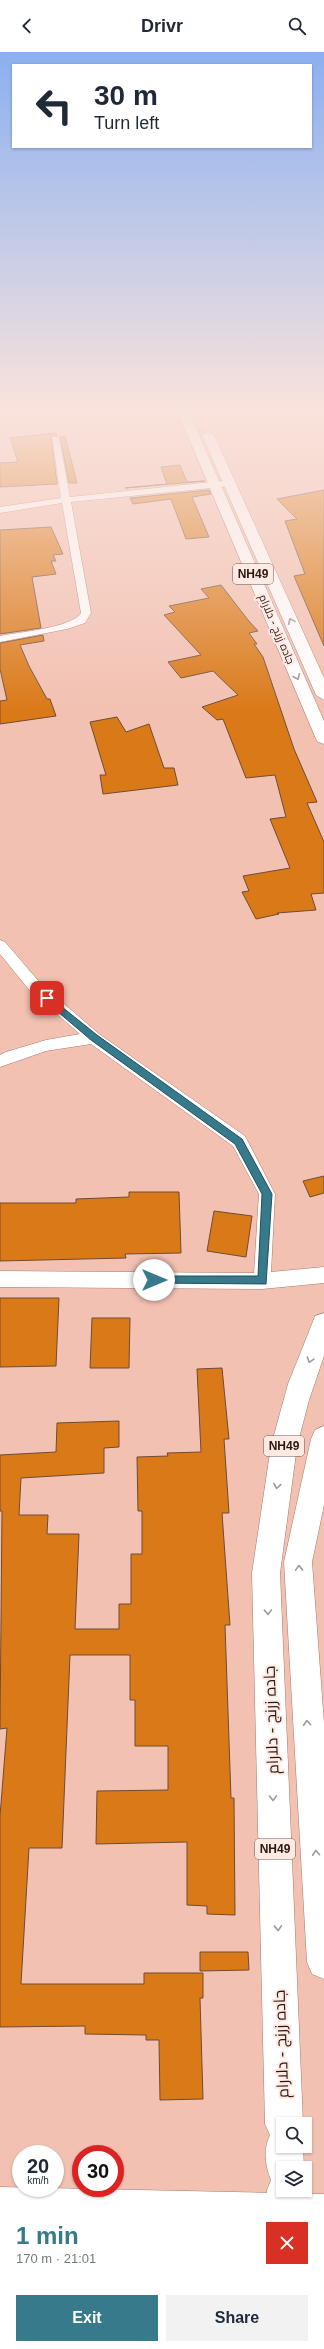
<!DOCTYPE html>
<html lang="en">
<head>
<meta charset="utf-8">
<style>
  :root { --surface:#fff; --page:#f2f2f3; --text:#1f2937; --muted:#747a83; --accent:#377a8b }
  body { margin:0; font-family:Arial,Cairo,sans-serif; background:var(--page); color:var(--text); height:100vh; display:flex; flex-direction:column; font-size:15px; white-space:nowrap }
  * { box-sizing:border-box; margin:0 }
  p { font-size:13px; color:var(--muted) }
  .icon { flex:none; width:22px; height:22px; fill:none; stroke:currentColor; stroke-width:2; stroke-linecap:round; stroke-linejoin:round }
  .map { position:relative; height:2157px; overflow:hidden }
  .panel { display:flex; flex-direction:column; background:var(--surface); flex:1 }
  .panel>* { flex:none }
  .guide { position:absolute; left:12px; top:12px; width:300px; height:84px; border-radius:0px; box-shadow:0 1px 3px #0004; background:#fff; color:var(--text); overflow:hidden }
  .fabs { position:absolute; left:276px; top:2065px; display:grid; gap:8px }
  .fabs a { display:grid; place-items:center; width:36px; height:36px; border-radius:0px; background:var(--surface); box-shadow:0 1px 3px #0004; font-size:20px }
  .speed { position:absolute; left:12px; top:2093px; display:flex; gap:8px; font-size:20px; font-weight:700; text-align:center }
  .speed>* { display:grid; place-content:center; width:52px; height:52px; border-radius:50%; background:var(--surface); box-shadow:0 1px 3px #0004; line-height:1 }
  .speed small { font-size:10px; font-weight:400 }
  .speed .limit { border:6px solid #d22; background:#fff; color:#111 }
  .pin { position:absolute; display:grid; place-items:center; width:34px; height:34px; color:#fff; margin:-17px; border-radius:8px; box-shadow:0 2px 6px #0006 }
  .me { position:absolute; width:44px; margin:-22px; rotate:90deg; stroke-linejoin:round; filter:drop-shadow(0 0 3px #0008) }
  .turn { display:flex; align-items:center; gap:14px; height:84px; padding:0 16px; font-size:18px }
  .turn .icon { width:52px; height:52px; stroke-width:2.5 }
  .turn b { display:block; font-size:28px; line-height:34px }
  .round { display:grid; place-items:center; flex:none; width:42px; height:42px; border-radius:0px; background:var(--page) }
  .overview { display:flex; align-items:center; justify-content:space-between; height:68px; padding:0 16px }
  h1 { font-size:24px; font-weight:600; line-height:30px; color:var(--accent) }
  .cta { display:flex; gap:8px; margin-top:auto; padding:8px 16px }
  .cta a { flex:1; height:46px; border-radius:0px; background:var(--accent); color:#fff; font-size:16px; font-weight:600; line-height:46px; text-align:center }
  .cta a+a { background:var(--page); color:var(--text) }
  header { display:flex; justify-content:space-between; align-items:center; height:52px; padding:0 16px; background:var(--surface); font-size:18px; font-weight:600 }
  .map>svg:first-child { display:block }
  .building { fill:#da7918; stroke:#6e4c33 }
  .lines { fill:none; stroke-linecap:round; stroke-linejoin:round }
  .street-casing { stroke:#a77a6c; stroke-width:1 }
  .highway-casing { stroke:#a77a6c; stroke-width:1 }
  .street { fill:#fff; fill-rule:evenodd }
  .highway { fill:#fff; fill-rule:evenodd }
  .oneway { stroke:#9f9895 }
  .route { fill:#377a8b; stroke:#244f5a }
  .labels { text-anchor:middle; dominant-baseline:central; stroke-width:4; stroke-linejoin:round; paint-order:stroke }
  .far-street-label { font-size:11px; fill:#2a1913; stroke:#fee9e3 }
  .shield { fill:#fee9e3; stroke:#6a5751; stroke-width:1 }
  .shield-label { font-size:12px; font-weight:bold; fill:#2a1913 }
  .near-street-label { font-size:16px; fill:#2a1913; stroke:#fee9e3 }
</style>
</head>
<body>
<header><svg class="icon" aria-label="back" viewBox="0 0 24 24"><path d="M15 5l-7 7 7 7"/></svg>Drivr<svg class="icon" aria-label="search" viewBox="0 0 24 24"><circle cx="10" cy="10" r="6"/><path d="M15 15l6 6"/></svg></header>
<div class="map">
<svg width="324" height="2157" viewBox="0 0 324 2157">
  <rect width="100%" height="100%" fill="#f2c1b2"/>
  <path class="building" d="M56 381 57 384H51L57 432 0 435V411L18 410 10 386Z
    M65 384 77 431H69L60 385Z
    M180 413 187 430 205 429 125 436 167 432 161 415Z
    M209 438 211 442 192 445 209 485 186 487 171 447 133 452 130 446Z
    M324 438V594L294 524 305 522 285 469 297 467 277 447Z
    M51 475 63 502 53 503 56 509H51L56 522 32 525 41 576 0 582V478Z
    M221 533 248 568 258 579 249 581 257 592H254L263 605 294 697 317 750 307 751 324 790V841L311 842 316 858 277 861 279 862 256 867 242 840 249 839 243 824 290 816 270 767 286 765 275 723 246 726 223 667 217 668 202 655 238 643 213 619 181 626 168 610 201 603 164 563 175 560 169 554 209 546 201 537Z
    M43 583 44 589 20 593 29 614 47 647H50L56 664 0 672V649L7 648 0 617V591Z
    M117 665 126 680 149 672 164 716H174L178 733 103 742 100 723H106L90 670Z
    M324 1124V1141L310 1145 303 1129Z
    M129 1140H179L181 1201 125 1202 126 1206 0 1209V1151H76V1147L129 1145Z
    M214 1159 252 1164 246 1205 207 1199Z
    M0 1246H59L56 1314 0 1315Z
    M92 1266H130L129 1316H90Z
    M222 1316 229 1387H224L229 1461H222L230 1573H225L231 1746H234L235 1863 207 1862V1854L187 1853V1790L96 1792 97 1739 168 1738V1694H135V1648H130V1603H70L62 1796H29L21 1932H144V1921H203V1946H200L203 2047 160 2048 159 1988H146V1983L85 1982V1974L0 1975V1764L7 1676 0 1677 2 1459H0V1403L56 1400 57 1371 119 1369V1395L104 1396V1421L21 1426 19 1463H48L47 1482H79L75 1577H119V1552H131V1502H142V1459H138L137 1405 168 1404 167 1401 201 1400 197 1317Z
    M200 1900H248L249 1918 200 1919Z"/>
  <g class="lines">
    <g class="street-casing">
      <path id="street" d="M52 384 59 386 70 445 231 428 235 431 231 434 71 450 91 561 85 571 67 577 0 590V584C18 580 72 576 81 561L62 451 0 461V455L61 446Z
        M0 888 5 890 41 932 99 982 245 1084 275 1142 271 1220 324 1215V1231L262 1237 0 1235V1219L254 1221 259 1142 233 1094 91 992 46 999 0 1015V1003L6 1000 46 988 80 982 31 940 0 902Z
        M0 2135 324 2142V2157H0Z"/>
    </g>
    <g class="highway-casing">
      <path id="highway" d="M177 358H188L324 669V692L318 690 316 687Z
        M208 380 214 383 324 626V648L316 643 202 383Z
        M324 1261V1304L309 1348 297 1394 280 1521 303 2072H283V2094H303L304 2116H283V2138H305V2157H267V2138L271 2128C265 2113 263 2098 270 2083L265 2072 252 1521 271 1394 288 1332 312 1272 315 1264Z
        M324 1374V1453L312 1510 324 1671V1927L312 1922 307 1910 284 1510 311 1387 315 1378Z"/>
    </g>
    <use href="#street" class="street"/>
    <use href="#highway" class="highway"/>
  </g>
  <defs><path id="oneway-chevron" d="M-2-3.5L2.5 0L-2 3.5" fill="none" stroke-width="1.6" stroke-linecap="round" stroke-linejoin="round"/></defs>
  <g class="oneway">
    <use href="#oneway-chevron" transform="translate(291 569) rotate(-114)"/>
    <use href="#oneway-chevron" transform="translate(297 625) rotate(67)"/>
    <use href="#oneway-chevron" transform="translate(310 1308) rotate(108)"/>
    <use href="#oneway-chevron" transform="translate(277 1434) rotate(99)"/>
    <use href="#oneway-chevron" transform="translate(299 1516) rotate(-92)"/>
    <use href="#oneway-chevron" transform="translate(268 1560) rotate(88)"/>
    <use href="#oneway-chevron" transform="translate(307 1671) rotate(-94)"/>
    <use href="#oneway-chevron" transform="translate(273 1746) rotate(88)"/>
    <use href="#oneway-chevron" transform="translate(316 1801) rotate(-94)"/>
    <use href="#oneway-chevron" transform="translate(278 1876) rotate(88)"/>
  </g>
  <linearGradient id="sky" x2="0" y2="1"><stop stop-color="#8ab0f1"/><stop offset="0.54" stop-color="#f9e3dc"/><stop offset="1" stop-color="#f9e3dc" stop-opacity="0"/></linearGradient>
  <rect width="324" height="660" fill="url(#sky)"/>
  <path class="route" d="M47 943 97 983 242 1087 272 1142 266 1232 151 1231 149 1228 154 1224H258L262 1142 235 1092 91 988 44 948 43 946Z"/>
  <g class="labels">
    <g class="far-street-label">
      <text transform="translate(277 577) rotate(67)">جاده زرنج - دلارام</text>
    </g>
    <g class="shield">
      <rect x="233" y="512" width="40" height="20" rx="3"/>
      <rect x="264" y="1384" width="40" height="20" rx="3"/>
      <rect x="255" y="1787" width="40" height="20" rx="3"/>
    </g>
    <g class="shield-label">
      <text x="253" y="522">NH49</text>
      <text x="284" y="1394">NH49</text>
      <text x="275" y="1797">NH49</text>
    </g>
    <g class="near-street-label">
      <text transform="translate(271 1668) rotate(-92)">جاده زرنج - دلارام</text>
      <text transform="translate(281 1992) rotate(-92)">جاده زرنج - دلارام</text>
    </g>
  </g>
</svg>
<div class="fabs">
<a><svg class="icon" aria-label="search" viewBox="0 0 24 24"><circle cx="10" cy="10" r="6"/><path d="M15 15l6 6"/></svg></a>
<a><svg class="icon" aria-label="layers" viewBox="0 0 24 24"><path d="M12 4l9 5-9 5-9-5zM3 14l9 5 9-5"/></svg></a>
</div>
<div class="speed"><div>20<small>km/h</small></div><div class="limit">30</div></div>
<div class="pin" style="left:47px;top:946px;background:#d93025"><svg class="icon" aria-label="arrive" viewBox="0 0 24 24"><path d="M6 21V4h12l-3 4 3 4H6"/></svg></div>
<svg class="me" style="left:154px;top:1228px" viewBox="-20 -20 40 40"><circle r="19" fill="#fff"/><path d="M0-13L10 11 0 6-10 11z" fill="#377a8b"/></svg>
<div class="guide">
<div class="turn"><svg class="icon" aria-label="left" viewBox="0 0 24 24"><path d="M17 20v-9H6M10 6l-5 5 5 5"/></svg><div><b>30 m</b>Turn left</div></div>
</div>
</div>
<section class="panel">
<div class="overview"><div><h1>1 min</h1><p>170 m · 21:01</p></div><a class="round" style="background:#d93025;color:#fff"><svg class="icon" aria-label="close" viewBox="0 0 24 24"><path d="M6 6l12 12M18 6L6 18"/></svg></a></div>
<div class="cta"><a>Exit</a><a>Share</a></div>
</section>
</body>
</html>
